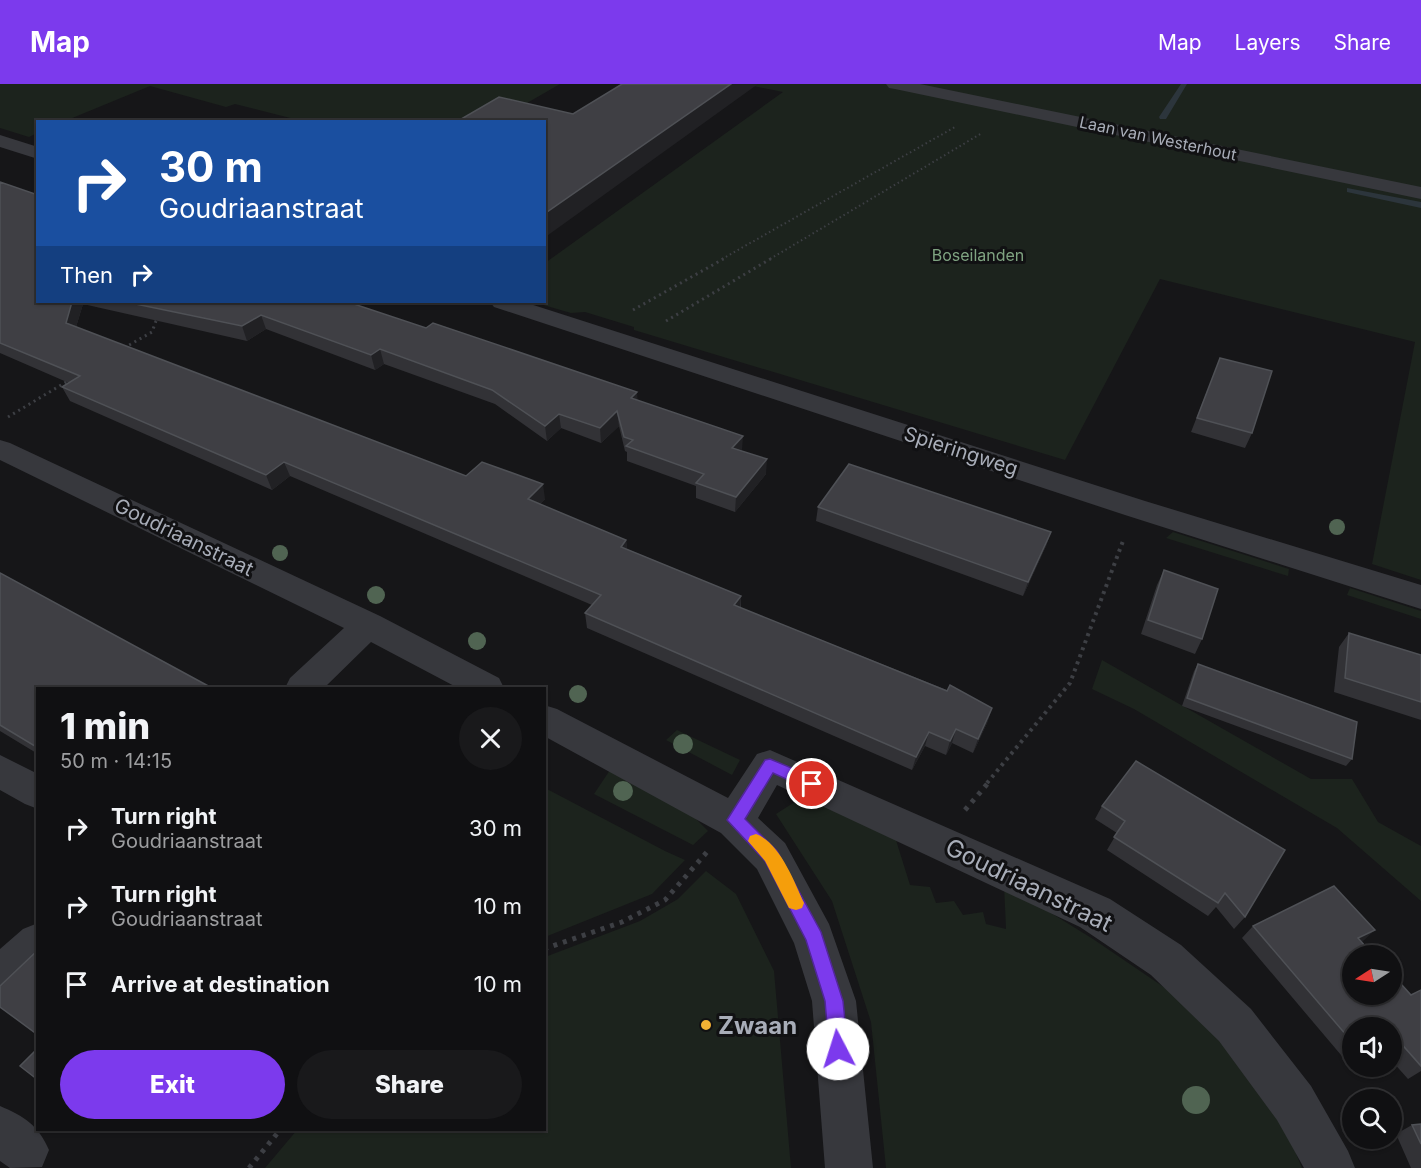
<!DOCTYPE html>
<html lang="en">
<head>
<meta charset="utf-8">
<style>
  :root { --surface:#101012; --page:#19191b; --text:#f1f3f6; --muted:#9c9d9f; --line:#303032; --accent:#7c3aed }
  body { margin:0; font-family:Inter,sans-serif; background:var(--page); color:var(--text); height:100vh; display:flex; flex-direction:column; font-size:22px; white-space:nowrap }
  * { box-sizing:border-box; margin:0 }
  p { font-size:20px; color:var(--muted) }
  .icon { flex:none; width:33px; height:33px; fill:none; stroke:currentColor; stroke-width:2; stroke-linecap:round; stroke-linejoin:round }
  .map { position:relative; flex:1; overflow:hidden }
  .panel { position:absolute; left:36px; top:603px; width:510px; height:444px; display:flex; flex-direction:column; background:var(--surface); border-radius:0px; box-shadow:0 2px 4px #0004,0 0 0 2px var(--line) }
  .panel>* { flex:none }
  .guide { position:absolute; left:36px; top:36px; width:510px; height:183px; border-radius:0px; box-shadow:0 2px 4px #0004,0 0 0 2px var(--line); background:#1a4fa0; color:#fff; overflow:hidden }
  .needle { width:39px; rotate:258deg }
  .buttons { position:absolute; left:1342px; top:861px; display:grid; gap:12px }
  .buttons a { display:grid; place-items:center; width:60px; height:60px; border-radius:50%; background:var(--surface); box-shadow:0 2px 4px #0004,0 0 0 2px var(--line); font-size:30px }
  .pin { position:absolute; display:grid; place-items:center; width:51px; height:51px; color:#fff; margin:-26px; border:3px solid #fff; border-radius:50%; box-shadow:0 2px 6px #0007 }
  .me { position:absolute; width:66px; margin:-33px; rotate:355deg; stroke-linejoin:round; filter:drop-shadow(0 0 4px #0008) }
  .turn { display:flex; align-items:center; gap:21px; height:126px; padding:0 24px; font-size:27px }
  .turn .icon { width:78px; height:78px; stroke-width:2.5 }
  .turn b { display:block; font-size:42px; line-height:51px }
  .then { display:flex; align-items:center; height:57px; padding:0 24px; background:#0003; gap:12px; font-size:22px }
  .round { display:grid; place-items:center; flex:none; width:63px; height:63px; border-radius:32px; background:var(--page) }
  .overview { display:flex; align-items:center; justify-content:space-between; height:102px; padding:0 24px }
  h1 { font-size:36px; font-weight:800; line-height:45px }
  .button { display:flex; gap:12px; margin-top:auto; padding:12px 24px }
  .button a { flex:1; height:69px; border-radius:36px; background:var(--accent); color:#fff; font-size:24px; font-weight:800; line-height:69px; text-align:center }
  .button a+a { background:var(--page); color:var(--text) }
  ul { padding:0; list-style:none }
  li { display:flex; align-items:center; gap:18px; height:78px; padding:0 24px }
  li div { flex:1 }
  li b { display:block; font-size:22px }
  li em { font-style:normal }
  header { display:flex; align-items:center; gap:36px; box-sizing:border-box; height:84px; padding:0 30px; background:var(--accent); color:#fff }
  header strong { font-size:28px }
  nav { display:flex; gap:33px; margin-inline-start:auto; font-size:21px }
  .map>svg:first-child { display:block }
  .green { fill:#1c231d }
  .lines { fill:none; stroke-linecap:round; stroke-linejoin:round }
  .stream { fill:#2c353c; fill-rule:evenodd }
  .path-far3 { stroke:#3d3f44; stroke-width:2; stroke-dasharray:1.5 3; stroke-linecap:butt }
  .path-far2 { stroke:#3d3f44; stroke-width:3; stroke-dasharray:2 4; stroke-linecap:butt }
  .path-far1 { stroke:#3d3f44; stroke-width:4; stroke-dasharray:3 4.5; stroke-linecap:butt }
  .path { stroke:#3d3f44; stroke-width:5; stroke-dasharray:4 6; stroke-linecap:butt }
  .minor { fill:#37383d; fill-rule:evenodd }
  .tree { fill:#506452 }
  .wall { fill:#323236 }
  .shaded-wall { fill:#212124 }
  .building { fill:#3f3f44; stroke:#4f5156; stroke-width:1.5 }
  .route { fill:#7c3aed; stroke:#51269a; stroke-width:1.5 }
  .slow { fill:#f59e0b }
  .poi-dot { fill:#f2b134; stroke:#111113; stroke-width:2 }
  .labels { text-anchor:middle; dominant-baseline:central; stroke-width:6; stroke-linejoin:round; paint-order:stroke }
  .far-street-label { font-size:16px; fill:#a8adb8; stroke:#111113 }
  .far-park-label { font-size:16px; fill:#7fa381; stroke:#111113 }
  .street-label { font-size:20px; fill:#a8adb8; stroke:#111113 }
  .near-street-label { font-size:24px; fill:#a8adb8; stroke:#111113 }
  .near-poi-label { font-size:24px; font-weight:bold; fill:#a8adb8; stroke:#111113; text-anchor:start }
</style>
</head>
<body>
<header>
<strong>Map</strong>
<nav><a>Map</a><a>Layers</a><a>Share</a></nav>
</header>
<div class="map">
<svg width="1421" height="1084" viewBox="0 0 1421 1084">
  <rect width="100%" height="100%" fill="#161618"/>
  <path class="green" d="M0 0H560L494 38 302 37 235 20 226 23 150 2 65 37 38 38 37 49 29 53 0 44Z
    M743 0H1421V496L1372 480 1415 258 1160 195 1065 376 634 246V243L585 228 571 229 533 218H544L545 179 783 8Z
    M1173 448 1289 485 1288 492 1166 454Z
    M1350 504 1421 527V535L1347 511Z
    M1102 576 1311 695H1352L1378 738 1421 762V817L1337 744 1134 625 1092 605Z
    M677 646 740 676 732 691 666 656Z
    M612 683 682 721 708 747 693 761 594 710Z
    M545 704 665 767 685 776 652 810 545 853Z
    M804 712 895 753 910 801 930 803 936 819 954 817 963 831 983 828 986 840 1006 845 1004 800 1093 855 1196 925 1285 1043 1302 1084H886L871 938 832 817 776 730Z
    M706 787 736 810 774 887 791 1084H265L297 1046H544L545 873 640 837 678 815Z"/>
  <g class="lines">
    <path class="stream" d="M1181 0H1187L1166 35H1160L1159 33Z
      M1347 104 1421 118V124L1347 108Z"/>
    <path class="path-far3" d="M722 175 955 43
      M770 175 982 49"/>
    <path class="path-far2" d="M633 226 725 174
      M666 237 772 174
      M124 264 152 248 156 237 161 234
      M8 333 71 295"/>
    <path class="path-far1" d="M987 699 1070 599 1123 457"/>
    <path class="path" d="M965 726 989 698
      M544 865 622 838 665 816 707 768
      M249 1084 280 1046"/>
    <path class="minor" d="M886 0H920L1421 103V115L895 5 889 4Z
      M0 51 38 63V75L0 63Z
      M490 218H524L1145 417 1421 501V525L1125 431 494 223Z
      M0 356 10 359 380 532 499 594 504 604H458L371 558 324 604H285L290 594 344 544 0 376Z
      M544 621 557 625 728 714 757 670 770 666 1110 815 1181 861 1251 925 1311 1002 1348 1067 1355 1084H1304L1277 1036 1219 957 1151 891 1080 843 777 701 758 734 785 759 829 840 856 917 873 1084H825L812 917 794 859 757 785 721 749 544 652Z
      M0 671 38 690V725L25 720 0 706Z
      M38 839V888L15 909 0 915V865L23 845Z
      M0 1022C24 1032 39 1042 49 1066L42 1083 10 1084 0 1077Z"/>
  </g>
  <g class="tree">
    <circle cx="1337" cy="443" r="8"/>
    <circle cx="280" cy="469" r="8"/>
    <circle cx="376" cy="511" r="9"/>
    <circle cx="477" cy="557" r="9"/>
    <circle cx="578" cy="610" r="9"/>
    <circle cx="683" cy="660" r="10"/>
    <circle cx="623" cy="707" r="10"/>
    <circle cx="1196" cy="1016" r="14"/>
  </g>
  <path class="wall" d="M0 98 38 218H348L638 316 742 367 766 390 735 428 696 414V402L627 377V368L625 367 619 342 601 359 561 344 547 357 495 320 384 280 375 286 266 245 247 257 83 220 76 243 466 392 545 415 540 420 626 456 627 465 741 512V524L992 624 987 639 973 669 952 659 946 671 925 662 912 686 587 544 585 529 592 521 290 392 272 406 70 317 62 303 69 299 0 269Z
    M1220 274 1252 349 1245 364 1191 348Z
    M818 423 1051 448 1046 462 1023 512 816 437Z
    M1164 486 1202 555 1195 570 1141 550 1157 501Z
    M0 489 38 604V670L0 647Z
    M1349 549 1421 571V636L1334 608 1339 563Z
    M1198 580 1352 675 1346 682 1182 622 1194 587Z
    M1136 677 1245 833 1234 845 1216 823 1208 832 1107 766 1117 749 1095 735 1102 722Z
    M1253 842 1411 911 1421 906V987L1408 995 1392 977V944H1353V982H1355L1352 984 1242 854Z
    M1421 1040V1084H1411L1396 1050 1412 1041Z"/>
  <path class="shaded-wall" d="M731 0H758L544 154V130Z
    M72 218H81L83 220 73 253 66 239Z
    M261 231 266 245 247 257 242 242Z
    M380 265 384 280 375 286 371 271Z
    M637 308 638 322 631 314Z
    M617 327 619 342 601 359 600 344Z
    M559 330 561 344 547 357 545 342Z
    M743 352 742 366 732 364Z
    M767 375 766 390 735 428 736 413Z
    M284 378 290 392 272 406 266 391Z
    M543 400 545 415 530 430 528 415Z
    M1051 448 1046 462 1023 512 1028 498Z
    M626 456 628 470 621 463Z
    M741 512 740 526 734 521Z
    M992 624 987 639 973 669 978 655Z
    M956 645 952 659 946 671 950 657Z
    M929 648 925 662 912 686 916 673Z
    M1375 846 1362 858 1358 854Z"/>
  <path class="building" d="M622 0H731L544 130V38H456L499 13 573 30Z
    M0 98 38 111V218H72L66 239 466 392 482 378 543 400 528 415 626 456 621 463 741 512 734 521 947 607 950 601 992 624 978 655 956 645 950 657 929 648 916 673 585 529 601 511 284 378 266 391 62 303 80 292 0 259Z
    M126 218H348L426 244 433 239 637 308 631 314 743 352 732 364 767 375 736 413 696 399 704 390 626 362 633 356 624 353 617 327 600 344 559 330 545 342 492 306 380 265 371 271 261 231 242 242Z
    M1220 274 1272 287 1252 349 1197 334Z
    M849 380 1051 448 1028 498 818 423Z
    M1164 486 1218 505 1202 555 1148 536Z
    M0 489 212 604H38V664L0 641Z
    M1349 549 1421 571V618L1345 594Z
    M1198 580 1357 638 1352 675 1187 614Z
    M1136 677 1285 766 1245 833 1225 809 1218 819 1114 753 1125 737 1102 722Z
    M1334 802 1375 846 1358 854 1374 872H1353V910H1392V890L1411 911 1421 906V982L1398 956 1392 959V944H1353V959L1253 842Z
    M38 866V951L0 923V902Z
    M38 964V996L20 982Z
    M1421 1040V1060L1412 1041Z"/>
  <path class="route" d="M770 675 818 695 820 700 818 705 812 707 773 689 745 735 777 767 821 848 843 917 848 965 845 971 838 974 832 971 829 965 825 917 806 856 765 777 727 736 765 676Z"/>
  <path class="slow" d="M756 750C780 759 794 797 804 819L802 824 796 826 789 824 765 777 748 757 750 752Z"/>
  <circle class="poi-dot" cx="706" cy="941" r="6"/>
  <g class="labels">
    <g class="far-street-label">
      <text transform="translate(1158 54) rotate(12)">Laan van Westerhout</text>
    </g>
    <g class="far-park-label">
      <text x="978" y="171">Boseilanden</text>
    </g>
    <g class="street-label">
      <text transform="translate(961 367) rotate(18)">Spieringweg</text>
      <text transform="translate(184 453) rotate(26)">Goudriaanstraat</text>
    </g>
    <g class="near-street-label">
      <text transform="translate(1029 801) rotate(26)">Goudriaanstraat</text>
    </g>
    <g class="near-poi-label">
      <text x="718" y="941">Zwaan</text>
    </g>
  </g>
</svg>
<div class="buttons">
<a><svg class="needle" viewBox="-14 -14 28 28"><path d="M0-13l5 13h-10z" fill="#e53935"/><path d="M0 13l5-13h-10z" fill="#9c9d9f"/></svg></a>
<a><svg class="icon" aria-label="sound" viewBox="0 0 24 24"><path d="M4 9h4l5-4v14l-5-4H4zM17 9q2 3 0 6"/></svg></a>
<a><svg class="icon" aria-label="search" viewBox="0 0 24 24"><circle cx="10" cy="10" r="6"/><path d="M15 15l6 6"/></svg></a>
</div>
<div class="pin" style="left:812px;top:700px;background:#d93025"><svg class="icon" aria-label="arrive" viewBox="0 0 24 24"><path d="M6 21V4h12l-3 4 3 4H6"/></svg></div>
<svg class="me" style="left:838px;top:965px" viewBox="-20 -20 40 40"><circle r="19" fill="#fff"/><path d="M0-13L10 11 0 6-10 11z" fill="#7c3aed"/></svg>
<div class="guide">
<div class="turn"><svg class="icon" aria-label="right" viewBox="0 0 24 24"><path d="M7 20v-9h11M14 6l5 5-5 5"/></svg><div><b>30 m</b>Goudriaanstraat</div></div>
<div class="then">Then<svg class="icon" aria-label="right" viewBox="0 0 24 24"><path d="M7 20v-9h11M14 6l5 5-5 5"/></svg></div>
</div>
<section class="panel">
<div class="overview"><div><h1>1 min</h1><p>50 m · 14:15</p></div><a class="round"><svg class="icon" aria-label="close" viewBox="0 0 24 24"><path d="M6 6l12 12M18 6L6 18"/></svg></a></div>
<ul>
<li><svg class="icon" aria-label="right" viewBox="0 0 24 24"><path d="M7 20v-9h11M14 6l5 5-5 5"/></svg><div><b>Turn right</b><p>Goudriaanstraat</p></div><em>30 m</em></li>
<li><svg class="icon" aria-label="right" viewBox="0 0 24 24"><path d="M7 20v-9h11M14 6l5 5-5 5"/></svg><div><b>Turn right</b><p>Goudriaanstraat</p></div><em>10 m</em></li>
<li><svg class="icon" aria-label="arrive" viewBox="0 0 24 24"><path d="M6 21V4h12l-3 4 3 4H6"/></svg><div><b>Arrive at destination</b></div><em>10 m</em></li>
</ul>
<div class="button"><a>Exit</a><a>Share</a></div>
</section>
</div>
</body>
</html>
